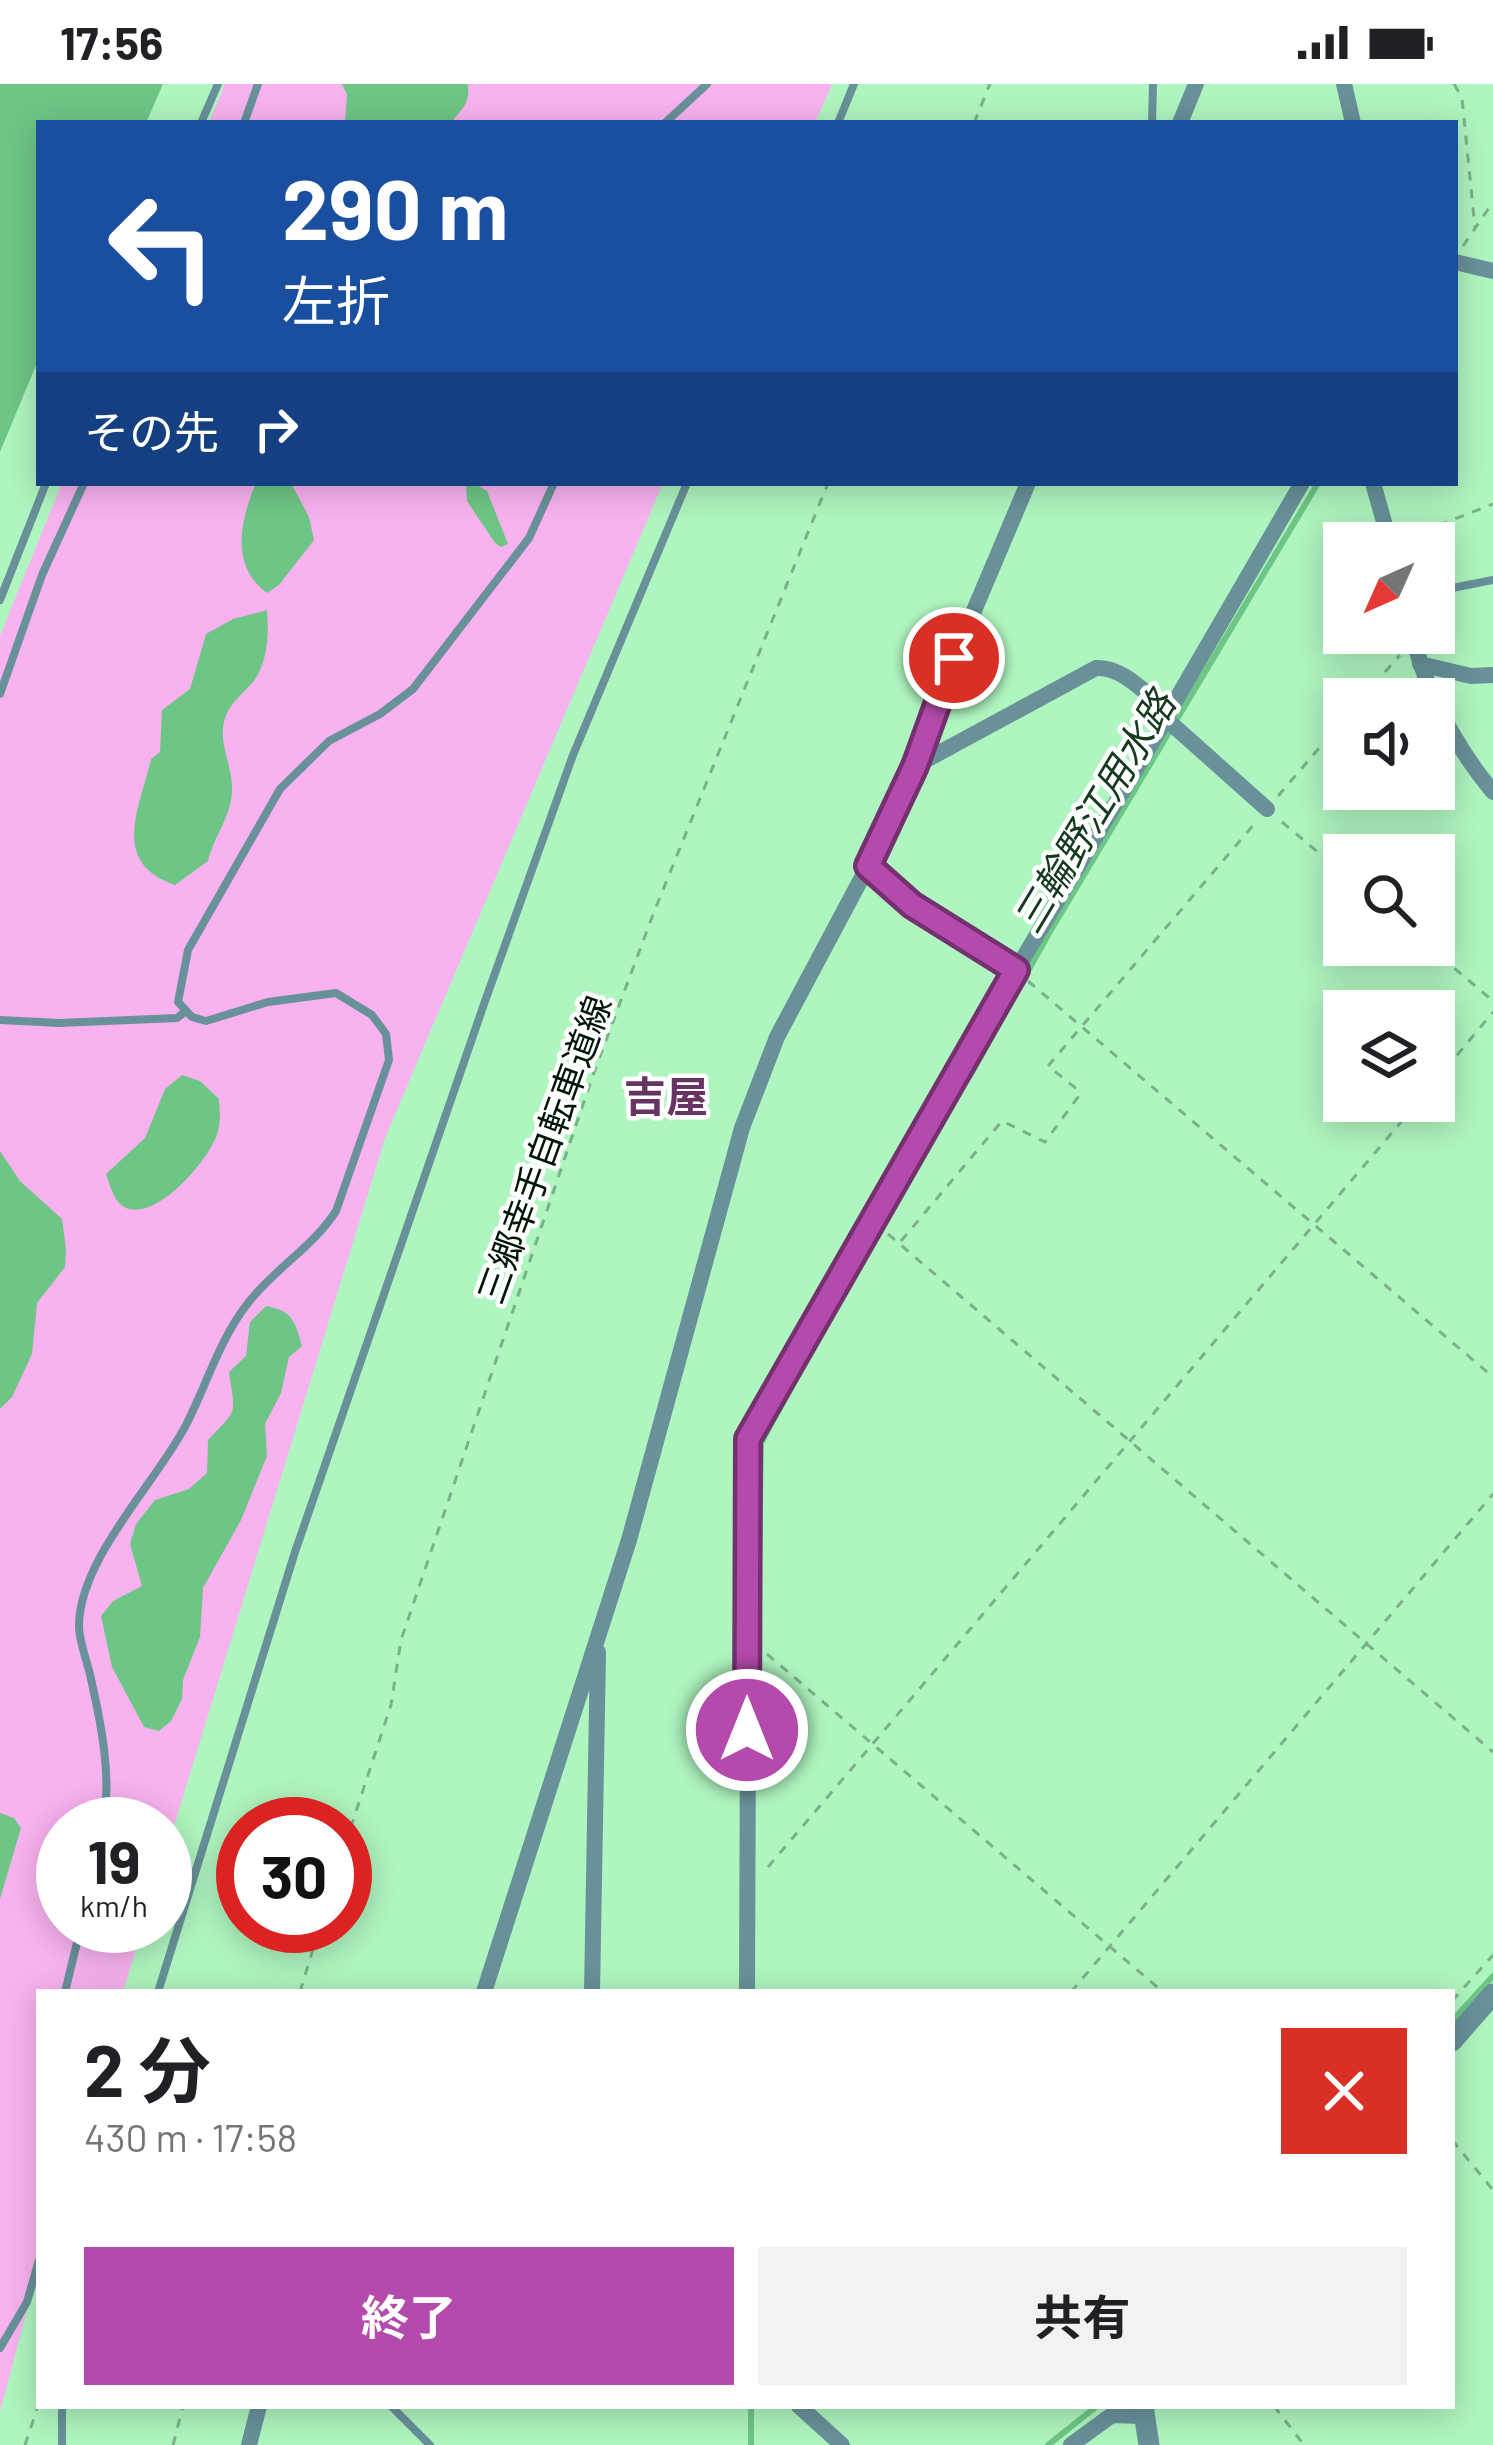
<!DOCTYPE html>
<html lang="ja">
<head>
<meta charset="utf-8">
<style>
  :root { --surface:#fff; --page:#f2f2f2; --text:#202124; --muted:#757577; --accent:#b44aab }
  body { margin:0; font-family:Barlow,"Noto Sans JP",sans-serif; background:var(--page); color:var(--text); height:100vh; display:flex; flex-direction:column; font-size:45px; white-space:nowrap }
  * { box-sizing:border-box; margin:0 }
  p { font-size:39px; color:var(--muted) }
  .icon { flex:none; width:66px; height:66px; fill:none; stroke:currentColor; stroke-width:2; stroke-linecap:round; stroke-linejoin:round }
  .map { position:relative; flex:1; overflow:hidden }
  .side { position:absolute; left:36px; top:1905px; width:1419px; height:420px; display:flex; flex-direction:column; background:var(--surface); border-radius:0px; box-shadow:0 6px 30px #0003 }
  .side>* { flex:none }
  .hud { position:absolute; left:36px; top:36px; width:1422px; height:366px; border-radius:0px; box-shadow:0 6px 30px #0003; background:#1a4fa0; color:#fff; overflow:hidden }
  .needle { width:78px; rotate:225deg }
  .buttons { position:absolute; left:1323px; top:438px; display:grid; gap:24px }
  .buttons a { display:grid; place-items:center; width:132px; height:132px; border-radius:0px; background:var(--surface); box-shadow:0 6px 30px #0003; font-size:60px }
  .speed { position:absolute; left:36px; top:1713px; display:flex; gap:24px; font-size:60px; font-weight:700; text-align:center }
  .speed>* { display:grid; place-content:center; width:156px; height:156px; border-radius:50%; background:var(--surface); box-shadow:0 6px 30px #0003; line-height:1 }
  .speed small { font-size:30px; font-weight:400 }
  .speed .limit { border:18px solid #d22; background:#fff; color:#111 }
  .pin { position:absolute; display:grid; place-items:center; width:102px; height:102px; color:#fff; margin:-51px; border:6px solid #fff; border-radius:50%; box-shadow:0 3px 12px #0007 }
  .me { position:absolute; width:132px; margin:-66px; rotate:0deg; stroke-linejoin:round; filter:drop-shadow(0 0 9px #0008) }
  .turn { display:flex; align-items:center; gap:42px; height:252px; padding:0 48px; font-size:54px }
  .turn .icon { width:156px; height:156px; stroke-width:2.5 }
  .turn b { display:block; font-size:84px; line-height:102px }
  .then { display:flex; align-items:center; height:114px; padding:0 48px; background:#0003; gap:24px; font-size:45px }
  .round { display:grid; place-items:center; flex:none; width:126px; height:126px; border-radius:0px; background:var(--page) }
  .overview { display:flex; align-items:center; justify-content:space-between; height:204px; padding:0 48px }
  h1 { font-size:72px; font-weight:700; line-height:90px }
  .cta { display:flex; gap:24px; margin-top:auto; padding:24px 48px }
  .cta a { flex:1; height:138px; border-radius:0px; background:var(--accent); color:#fff; font-size:48px; font-weight:700; line-height:138px; text-align:center }
  .cta a+a { background:var(--page); color:var(--text) }
  .status { display:flex; justify-content:space-between; align-items:center; height:84px; padding:0 60px; background:var(--surface); direction:ltr }
  .status svg { height:33px; fill:currentColor }
  .map>svg:first-child { display:block }
  .green { fill:#f8b2ef }
  .water { fill:#6ec686 }
  .lines { fill:none; stroke-linecap:round; stroke-linejoin:round }
  .stream { stroke:#6ec686; stroke-width:6 }
  .path { stroke:#7ab287; stroke-width:3; stroke-dasharray:9 9; stroke-linecap:butt }
  .service { stroke:#689199; stroke-width:8 }
  .minor { stroke:#689199; stroke-width:16 }
  .tertiary { stroke:#689199; stroke-width:21 }
  .route-casing { stroke:#75306f; stroke-width:30 }
  .route { stroke:#b44aab; stroke-width:21 }
  .labels { text-anchor:middle; dominant-baseline:central; stroke-width:9; stroke-linejoin:round; paint-order:stroke }
  .street-label { font-size:36px; fill:#001705; stroke:#fff }
  .water-label { font-size:39px; font-style:italic; fill:#163a20; stroke:#fff }
  .quarter-label { font-size:42px; font-weight:bold; fill:#673362; stroke:#fff }
</style>
</head>
<body>
<div class="status"><b>17:56</b><svg viewBox="0 0 49 12"><path d="M0 12V9h3v3zM5 12V6h3v6zM10 12V3h3v9zM15 12V0h3v12zM26 1h20v11H26zM47 4h2v5h-2z"/></svg></div>
<div class="map">
<svg width="1493" height="2361" viewBox="0 0 1493 2361">
  <rect width="100%" height="100%" fill="#aff5bf"/>
  <path class="green" d="M225 0H832L815 39H209Z
    M62 399H663L385 1054 165 1771V1740H63V1842H143L123 1908H39V2182L0 2327V552Z"/>
  <path class="water" d="M0 0H163L146 39H39V274L0 368Z
    M342 0H468C470 21 462 24 451 39H345L347 10Z
    M256 399H291L309 433 314 456 279 501 267 509C230 482 240 437 256 399Z
    M475 400 487 407 508 460 501 463 495 459 467 417 466 402Z
    M267 526C269 549 268 579 253 598 239 614 226 621 223 644 221 664 233 685 232 708 230 735 214 752 208 777L175 801C109 778 140 724 151 675L160 668 162 626 190 605 206 550 233 535Z
    M182 991 200 997 219 1015C220 1028 221 1041 216 1053 206 1079 155 1139 124 1123 113 1116 110 1101 106 1090L145 1054 165 1005Z
    M0 1067 20 1097 62 1135 66 1165 65 1183 37 1219 32 1270 12 1313 0 1325Z
    M266 1222C293 1227 295 1237 302 1262L289 1273 281 1309 265 1340 267 1372 241 1436 203 1504 200 1553 183 1596 182 1615 171 1637 159 1647 144 1643 112 1583 101 1532 113 1517 142 1502 130 1460 136 1440 155 1416 189 1405 207 1389 208 1356C237 1324 236 1334 229 1288L246 1272 250 1238Z
    M0 1729 14 1734 21 1744 0 1815Z"/>
  <g class="lines">
    <path class="stream" d="M936 1044 972 988 1048 851 1318 399
      M756 1646 761 1359 849 1196
      M1452 1937 1493 1892
      M751 2361V2322
      M1048 2361 1097 2322"/>
    <path class="path" d="M1454 0 1462 14 1475 144
      M974 39 990 0
      M1463 162 1493 118
      M1405 454 1493 420
      M1361 615 1400 571
      M1278 712 1344 635
      M1282 738 1344 790
      M1427 861 1493 917
      M1028 897 1493 1293
      M1434 999 1493 928
      M888 1150 1493 1668
      M901 1157 1002 1037 1045 1058 1078 1013V1006L1048 982 1256 738
      M767 1570 1163 1908
      M345 1761 391 1621 401 1556 593 991 654 828 828 399
      M768 1783 1419 1017
      M300 1908 320 1842
      M1071 1908 1493 1410
      M1452 1917 1493 1871
      M1452 2056 1493 2106
      M1274 2322 1304 2361
      M25 2361 39 2319
      M173 2361 183 2322"/>
    <path class="service" d="M201 39 218 0
      M244 39 258 0
      M665 39 707 0
      M838 39 854 0
      M1152 39 1153 0
      M1442 506 1493 496
      M0 516 46 399
      M0 610 42 491 84 399
      M869 783 912 821 1013 885
      M0 936 59 939 177 934 186 927
      M104 1740C111 1690 102 1644 91 1595 88 1579 79 1558 79 1542 79 1475 156 1399 186 1341 207 1300 219 1256 248 1219 274 1185 313 1163 336 1127L389 976 386 950 372 931 336 909 268 918 206 937 192 933 178 918 188 866 280 705 329 657 380 630 413 605 529 454 554 399
      M65 1908 81 1842
      M158 1908 295 1468 484 920 573 671 687 399
      M0 2264 27 2218 39 2176
      M62 2322V2361
      M391 2322 430 2361"/>
    <path class="minor" d="M1344 0 1353 39
      M1180 39 1196 0
      M1455 178 1493 187
      M1373 399 1390 459
      M1412 549C1426 607 1455 662 1493 708
      M1420 580 1471 592 1493 591
      M1166 635 1267 725
      M915 682 1096 584C1123 582 1148 612 1169 628L1302 399
      M484 1908 629 1456 742 1044 777 953 868 782 915 682 954 574 1028 399
      M592 1908 598 1568
      M747 1908 749 1355 1016 886 1166 635V626
      M799 2322 842 2361
      M249 2361 259 2322
      M1071 2361 1112 2331 1142 2332"/>
    <path class="tertiary" d="M1452 1957 1493 1910
      M1143 2322 1149 2361"/>
  </g>
  <g class="lines">
    <g class="route-casing">
      <path id="route" d="M747 1646 748 1355 1016 886 912 821 868 782 915 682 954 574"/>
    </g>
    <use href="#route" class="route"/>
  </g>
  <g class="labels">
    <g class="street-label">
      <text transform="translate(543 1065) rotate(-70)">三郷幸手自転車道線</text>
    </g>
    <g class="water-label">
      <text transform="translate(1093 727) rotate(-59)">三輪野江用水路</text>
    </g>
    <g class="quarter-label">
      <text x="666" y="1011">吉屋</text>
    </g>
  </g>
</svg>
<div class="buttons">
<a><svg class="needle" viewBox="-14 -14 28 28"><path d="M0-13l5 13h-10z" fill="#e53935"/><path d="M0 13l5-13h-10z" fill="#757577"/></svg></a>
<a><svg class="icon" aria-label="sound" viewBox="0 0 24 24"><path d="M4 9h4l5-4v14l-5-4H4zM17 9q2 3 0 6"/></svg></a>
<a><svg class="icon" aria-label="search" viewBox="0 0 24 24"><circle cx="10" cy="10" r="6"/><path d="M15 15l6 6"/></svg></a>
<a><svg class="icon" aria-label="layers" viewBox="0 0 24 24"><path d="M12 4l9 5-9 5-9-5zM3 14l9 5 9-5"/></svg></a>
</div>
<div class="speed"><div>19<small>km/h</small></div><div class="limit">30</div></div>
<div class="pin" style="left:954px;top:574px;background:#d93025"><svg class="icon" aria-label="arrive" viewBox="0 0 24 24"><path d="M6 21V4h12l-3 4 3 4H6"/></svg></div>
<svg class="me" style="left:747px;top:1646px" viewBox="-20 -20 40 40"><circle r="17" fill="#b44aab" stroke="#fff" stroke-width="3"/><path d="M0-11L8 9 0 5-8 9z" fill="#fff"/></svg>
<div class="hud">
<div class="turn"><svg class="icon" aria-label="left" viewBox="0 0 24 24"><path d="M17 20v-9H6M10 6l-5 5 5 5"/></svg><div><b>290 m</b>左折</div></div>
<div class="then">その先<svg class="icon" aria-label="right" viewBox="0 0 24 24"><path d="M7 20v-9h11M14 6l5 5-5 5"/></svg></div>
</div>
<section class="side">
<div class="overview"><div><h1>2 分</h1><p>430 m · 17:58</p></div><a class="round" style="background:#d93025;color:#fff"><svg class="icon" aria-label="close" viewBox="0 0 24 24"><path d="M6 6l12 12M18 6L6 18"/></svg></a></div>
<div class="cta"><a>終了</a><a>共有</a></div>
</section>
</div>
</body>
</html>
